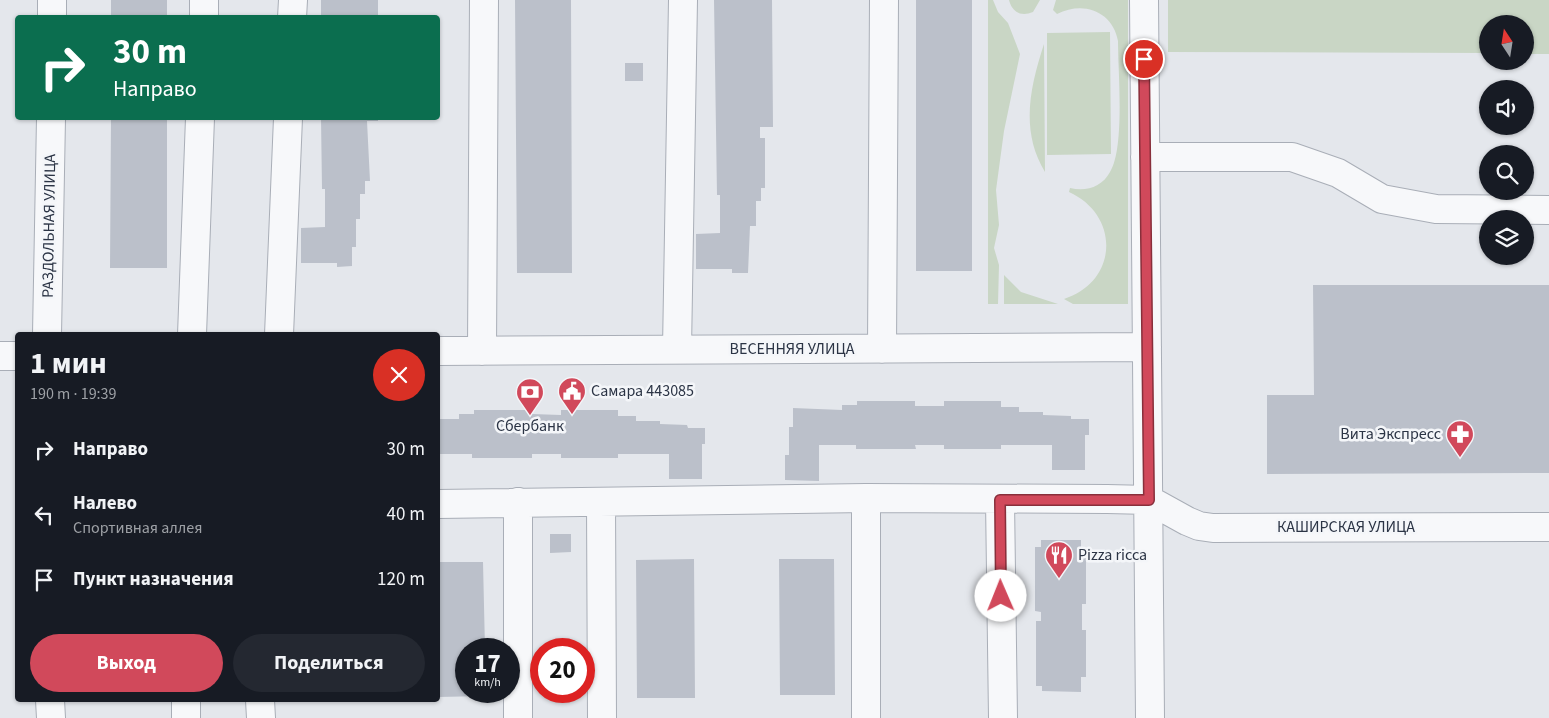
<!DOCTYPE html>
<html lang="ru">
<head>
<meta charset="utf-8">
<style>
  :root { --surface:#171b24; --page:#242831; --text:#f1f3f6; --muted:#9ea1a6; --accent:#d1495b }
  body { margin:0; font-family:"Source Sans 3",sans-serif; background:var(--page); color:var(--text); height:100vh; display:flex; flex-direction:column; font-size:19px; white-space:nowrap }
  * { box-sizing:border-box; margin:0 }
  p { font-size:16px; color:var(--muted) }
  .icon { flex:none; width:28px; height:28px; fill:none; stroke:currentColor; stroke-width:2; stroke-linecap:round; stroke-linejoin:round }
  .map { position:relative; flex:1; overflow:hidden }
  .panel { position:absolute; left:15px; top:332px; width:425px; height:370px; display:flex; flex-direction:column; background:var(--surface); border-radius:5px; box-shadow:0 1px 4px #0004 }
  .panel>* { flex:none }
  .hud { position:absolute; left:15px; top:15px; width:425px; height:105px; border-radius:5px; box-shadow:0 1px 4px #0004; background:#0b6e4f; color:#fff; overflow:hidden }
  .needle { width:32px; rotate:348deg }
  .controls { position:absolute; left:1479px; top:15px; display:grid; gap:10px }
  .controls a { display:grid; place-items:center; width:55px; height:55px; border-radius:50%; background:var(--surface); box-shadow:0 1px 4px #0004; font-size:25px }
  .speed { position:absolute; left:455px; top:638px; display:flex; gap:10px; font-size:25px; font-weight:700; text-align:center }
  .speed>* { display:grid; place-content:center; width:65px; height:65px; border-radius:50%; background:var(--surface); box-shadow:0 1px 4px #0004; line-height:1 }
  .speed small { font-size:12px; font-weight:400 }
  .speed .limit { border:8px solid #d22; background:#fff; color:#111 }
  .pin { position:absolute; display:grid; place-items:center; width:42px; height:42px; color:#fff; margin:-21px; border:2px solid #fff; border-radius:50%; box-shadow:0 1px 5px #0007 }
  .me { position:absolute; width:55px; margin:-28px; rotate:359deg; stroke-linejoin:round; filter:drop-shadow(0 0 4px #0008) }
  .turn { display:flex; align-items:center; gap:18px; height:105px; padding:0 15px; font-size:22px }
  .turn .icon { width:65px; height:65px; stroke-width:2.5 }
  .turn b { display:block; font-size:35px; line-height:42px }
  .round { display:grid; place-items:center; flex:none; width:52px; height:52px; border-radius:26px; background:var(--page) }
  .headline { display:flex; align-items:center; justify-content:space-between; height:85px; padding:0 15px }
  h1 { font-size:30px; font-weight:700; line-height:38px }
  .button { display:flex; gap:10px; margin-top:auto; padding:10px 15px }
  .button a { flex:1; height:58px; border-radius:30px; background:var(--accent); color:#fff; font-size:20px; font-weight:700; line-height:58px; text-align:center }
  .button a+a { background:var(--page); color:var(--text) }
  ul { padding:0; list-style:none }
  li { display:flex; align-items:center; gap:15px; height:65px; padding:0 15px }
  li div { flex:1 }
  li b { display:block; font-size:19px }
  li em { font-style:normal }
  .map>svg:first-child { display:block }
  .green { fill:#c9d6c5 }
  .building { fill:#bbc0ca }
  .lines { fill:none; stroke-linecap:round; stroke-linejoin:round }
  .minor-casing { stroke:#a9aeb7; stroke-width:30 }
  .minor { stroke:#f7f8fa; stroke-width:28 }
  .route-casing { stroke:#882f3b; stroke-width:12 }
  .route { stroke:#d1495b; stroke-width:9 }
  .labels { text-anchor:middle; dominant-baseline:central; stroke-width:5; stroke-linejoin:round; paint-order:stroke }
  .street-label { font-size:16px; fill:#2b3445; stroke:#f4f6f9 }
  .poi-label { font-size:16px; fill:#2b3445; stroke:#f4f6f9; text-anchor:start }
</style>
</head>
<body>
<div class="map">
<svg width="1549" height="718" viewBox="0 0 1549 718">
  <rect width="100%" height="100%" fill="#e4e7ec"/>
  <path class="green" d="M988 0H993L998 12 1008 23 1020 54 1004 131 996 190 999 225 994 248 999 265 998 304H988Z
    M1009 0H1040L1033 12C1021 17 1012 12 1009 0Z
    M1056 0H1128V304H1073L1064 299C1119 281 1120 215 1069 192L1070 188C1086 192 1102 187 1110 172 1125 148 1118 72 1118 41 1113 12 1084 0 1057 14L1053 10Z
    M1168 0H1549V54H1525V24H1488L1487 53 1168 52Z
    M1110 32 1111 154 1047 155V33Z
    M1044 44 1045 172C1020 131 1030 87 1044 44Z
    M1004 275 1021 292 1058 304H1004Z"/>
  <path class="building" d="M111 0H167V18H111Z
    M321 0H378V18H321Z
    M515 0H571L572 273H517Z
    M714 0H772L773 127H760V138H765V188H761V201H756V226H750L748 273H732V269H696V234L720 233V195H717Z
    M916 0H972V271H916Z
    M625 63H643V81H625Z
    M111 118H167V268H110Z
    M321 118H378V121H367L370 181H365V194H360V219H356V247H352V266L337 267V263H301V228L325 227V189H322Z
    M1313 285H1549V473L1267 474V395H1314Z
    M857 401H915V406H944V401H1001V407H1019V412H1043V415L1071 416V419H1089V435H1085V470H1052V445H1001V449H944V445H915L916 449H856V445H819V481L785 480V455H789V427H793V408L842 410V405H857Z
    M474 410H532V414L561 415V410H618V416H636V421H660V424L687 425 688 428H705V444H702V479H669V454H618V458H561V454H532V458H472V454H438V419H459V414H474Z
    M550 534H571V552L550 553Z
    M1041 540H1081V555L1086 556V604H1082V630H1086V677H1081V692L1042 691V686H1036V621H1041V612L1035 611V547H1041Z
    M694 559 695 698H637L636 560Z
    M779 559H834L835 695H780Z
    M438 562H483L485 649H466V691H485V696L438 697Z"/>
  <g class="lines">
    <g class="minor-casing">
      <path id="minor" d="M1144 0 1150 718
        M52 18V0
        M204 18V0
        M292 18 293 0
        M1145 157H1292L1338 173 1382 199 1436 209 1549 210
        M47 335 51 118
        M192 335 200 118
        M279 335 288 118
        M677 349 683 0
        M882 349 884 0
        M438 351 1147 347
        M482 351 484 0
        M0 356H18
        M866 498V718
        M1000 500 1003 718
        M518 502V718
        M601 503 602 718
        M438 504 866 498 1107 499 1149 500 1187 521 1199 526 1213 528 1549 527
        M50 700 51 718
        M186 700V718
        M260 700 261 718"/>
    </g>
    <use href="#minor" class="minor"/>
  </g>
  <g class="lines">
    <g class="route-casing">
      <path id="route" d="M1001 596 1000 500H1149L1144 59"/>
    </g>
    <use href="#route" class="route"/>
  </g>
  <defs>
    <g id="civic-pin" transform="scale(1.4375)"><path d="M0 17L-7.5 6A9.5 9.5 0 1 1 7.5 6Z" fill="#d1495b" stroke="#f4f6f9"/><path d="M-.6-6.5H3V-4.5H.6V-3L4-1V1h2V6H-6V1h2V-1L-.6-3ZM-1.2 2.5V6h2.4V2.5Z" fill="#fff"/></g>
    <g id="bank-pin" transform="scale(1.4375)"><path d="M0 17L-7.5 6A9.5 9.5 0 1 1 7.5 6Z" fill="#d1495b" stroke="#f4f6f9"/><path d="M-6-4H6V4H-6ZM0-2.3a2.3 2.3 0 1 0 0 4.6a2.3 2.3 0 1 0 0-4.6Z" fill="#fff"/></g>
    <g id="pharmacy-pin" transform="scale(1.4375)"><path d="M0 17L-7.5 6A9.5 9.5 0 1 1 7.5 6Z" fill="#d1495b" stroke="#f4f6f9"/><path d="M-2-6h4v4h4v4h-4v4h-4v-4h-4v-4h4Z" fill="#fff"/></g>
    <g id="restaurant-pin" transform="scale(1.4375)"><path d="M0 17L-7.5 6A9.5 9.5 0 1 1 7.5 6Z" fill="#d1495b" stroke="#f4f6f9"/><path d="M-5-6h1v4h1v-4h1v4h1v-4h1v5L-1.5 .5V6h-2V.5L-5-1ZM5-6V6H3V1.5H1.5Q1.5-4 5-6Z" fill="#fff"/></g>
  </defs>
  <g fill-rule="evenodd">
    <use href="#civic-pin" x="572" y="391"/>
    <use href="#bank-pin" x="530" y="392"/>
    <use href="#pharmacy-pin" x="1460" y="434"/>
    <use href="#restaurant-pin" x="1059" y="555"/>
  </g>
  <g class="labels">
    <g class="street-label">
      <text transform="translate(49 226) rotate(-89)">РАЗДОЛЬНАЯ УЛИЦА</text>
      <text x="792" y="349">ВЕСЕННЯЯ УЛИЦА</text>
      <text x="1346" y="527">КАШИРСКАЯ УЛИЦА</text>
    </g>
    <g class="poi-label">
      <text x="591" y="391">Самара 443085</text>
      <text x="530" y="426" text-anchor="middle">Сбербанк</text>
      <text x="1441" y="434" text-anchor="end">Вита Экспресс</text>
      <text x="1078" y="555">Pizza ricca</text>
    </g>
  </g>
</svg>
<div class="controls">
<a><svg class="needle" viewBox="-14 -14 28 28"><path d="M0-13l5 13h-10z" fill="#e53935"/><path d="M0 13l5-13h-10z" fill="#9ea1a6"/></svg></a>
<a><svg class="icon" aria-label="sound" viewBox="0 0 24 24"><path d="M4 9h4l5-4v14l-5-4H4zM17 9q2 3 0 6"/></svg></a>
<a><svg class="icon" aria-label="search" viewBox="0 0 24 24"><circle cx="10" cy="10" r="6"/><path d="M15 15l6 6"/></svg></a>
<a><svg class="icon" aria-label="layers" viewBox="0 0 24 24"><path d="M12 4l9 5-9 5-9-5zM3 14l9 5 9-5"/></svg></a>
</div>
<div class="speed"><div>17<small>km/h</small></div><div class="limit">20</div></div>
<div class="pin" style="left:1144px;top:59px;background:#d93025"><svg class="icon" aria-label="arrive" viewBox="0 0 24 24"><path d="M6 21V4h12l-3 4 3 4H6"/></svg></div>
<svg class="me" style="left:1001px;top:596px" viewBox="-20 -20 40 40"><circle r="19" fill="#fff"/><path d="M0-13L10 11 0 6-10 11z" fill="#d1495b"/></svg>
<div class="hud">
<div class="turn"><svg class="icon" aria-label="right" viewBox="0 0 24 24"><path d="M7 20v-9h11M14 6l5 5-5 5"/></svg><div><b>30 m</b>Направо</div></div>
</div>
<section class="panel">
<div class="headline"><div><h1>1 мин</h1><p>190 m · 19:39</p></div><a class="round" style="background:#d93025;color:#fff"><svg class="icon" aria-label="close" viewBox="0 0 24 24"><path d="M6 6l12 12M18 6L6 18"/></svg></a></div>
<ul>
<li><svg class="icon" aria-label="right" viewBox="0 0 24 24"><path d="M7 20v-9h11M14 6l5 5-5 5"/></svg><div><b>Направо</b></div><em>30 m</em></li>
<li><svg class="icon" aria-label="left" viewBox="0 0 24 24"><path d="M17 20v-9H6M10 6l-5 5 5 5"/></svg><div><b>Налево</b><p>Спортивная аллея</p></div><em>40 m</em></li>
<li><svg class="icon" aria-label="arrive" viewBox="0 0 24 24"><path d="M6 21V4h12l-3 4 3 4H6"/></svg><div><b>Пункт назначения</b></div><em>120 m</em></li>
</ul>
<div class="button"><a>Выход</a><a>Поделиться</a></div>
</section>
</div>
</body>
</html>
